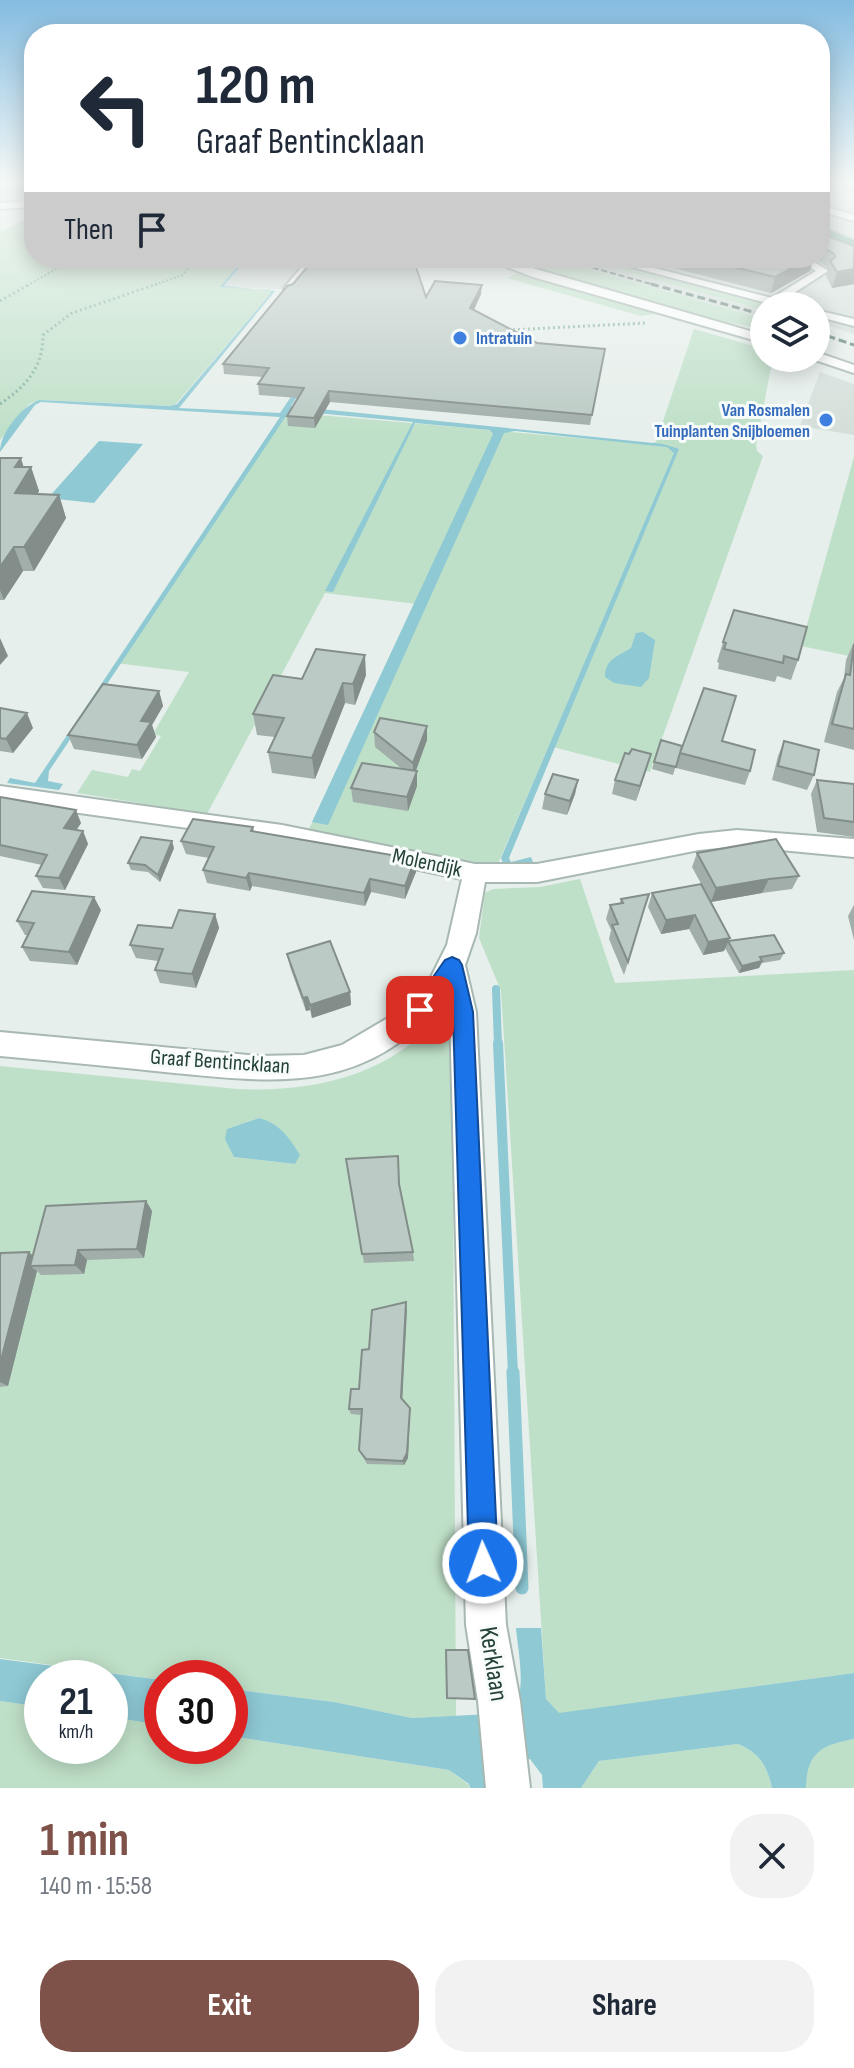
<!DOCTYPE html>
<html lang="en">
<head>
<meta charset="utf-8">
<style>
  :root { --surface:#fff; --page:#f2f2f3; --text:#1f2937; --muted:#747a83; --accent:#7f5249 }
  body { margin:0; font-family:"Sofia Sans Condensed",sans-serif; background:var(--page); color:var(--text); height:100vh; display:flex; flex-direction:column; font-size:30px; white-space:nowrap }
  * { box-sizing:border-box; margin:0 }
  p { font-size:26px; color:var(--muted) }
  .icon { flex:none; width:44px; height:44px; fill:none; stroke:currentColor; stroke-width:2; stroke-linecap:round; stroke-linejoin:round }
  .map { position:relative; height:1788px; overflow:hidden }
  .drawer { display:flex; flex-direction:column; background:var(--surface); flex:1 }
  .drawer>* { flex:none }
  .guide { position:absolute; left:24px; top:24px; width:806px; height:244px; border-radius:32px; box-shadow:0 4px 20px #0003; background:#fff; color:var(--text); overflow:hidden }
  .buttons { position:absolute; left:750px; top:292px; display:grid; gap:16px }
  .buttons a { display:grid; place-items:center; width:80px; height:80px; border-radius:50%; background:var(--surface); box-shadow:0 4px 20px #0003; font-size:40px }
  .speed { position:absolute; left:24px; top:1660px; display:flex; gap:16px; font-size:40px; font-weight:700; text-align:center }
  .speed>* { display:grid; place-content:center; width:104px; height:104px; border-radius:50%; background:var(--surface); box-shadow:0 4px 20px #0003; line-height:1 }
  .speed small { font-size:20px; font-weight:400 }
  .speed .limit { border:12px solid #d22; background:#fff; color:#111 }
  .pin { position:absolute; display:grid; place-items:center; width:68px; height:68px; color:#fff; margin:-34px; border-radius:16px; box-shadow:0 4px 12px #0006 }
  .me { position:absolute; width:88px; margin:-44px; rotate:358deg; stroke-linejoin:round; filter:drop-shadow(0 0 6px #0008) }
  .turn { display:flex; align-items:center; gap:28px; height:168px; padding:0 40px; font-size:36px }
  .turn .icon { width:104px; height:104px; stroke-width:2.5 }
  .turn b { display:block; font-size:56px; line-height:68px }
  .then { display:flex; align-items:center; height:76px; padding:0 40px; background:#0003; gap:16px; font-size:30px }
  .round { display:grid; place-items:center; flex:none; width:84px; height:84px; border-radius:32px; background:var(--page) }
  .head { display:flex; align-items:center; justify-content:space-between; height:136px; padding:0 40px }
  h1 { font-size:48px; font-weight:700; line-height:60px; color:var(--accent) }
  .primary-button { display:flex; gap:16px; margin-top:auto; padding:16px 40px }
  .primary-button a { flex:1; height:92px; border-radius:32px; background:var(--accent); color:#fff; font-size:32px; font-weight:700; line-height:92px; text-align:center }
  .primary-button a+a { background:var(--page); color:var(--text) }
  .map>svg:first-child { display:block }
  .built { fill:#d4dfda }
  .green { fill:#bfe0c8; fill-rule:evenodd }
  .water { fill:#8ec9d4 }
  .lines { fill:none; stroke-linecap:round; stroke-linejoin:round }
  .stream-far2 { stroke:#8ec9d4; stroke-width:8 }
  .stream-far1 { stroke:#8ec9d4; stroke-width:10 }
  .stream { stroke:#8ec9d4; stroke-width:13 }
  .minor-casing { stroke:#a8b8b2; stroke-width:4 }
  .major-casing { stroke:#c2cac8; stroke-width:4 }
  .path-far1 { stroke:#86b3a5; stroke-width:2; stroke-dasharray:2 2; stroke-linecap:butt }
  .path { stroke:#86b3a5; stroke-width:3; stroke-dasharray:2 3; stroke-linecap:butt }
  .minor { fill:#fff; fill-rule:evenodd }
  .major { fill:#6aa596; fill-rule:evenodd }
  .rail-far1 { stroke:#5f7d75; stroke-width:2; stroke-dasharray:6 3; stroke-linecap:butt }
  .rail { stroke:#5f7d75; stroke-width:3; stroke-dasharray:8 4; stroke-linecap:butt }
  .wall { fill:#a1aea9 }
  .shaded-wall { fill:#838d89 }
  .building { fill:#bbcac4; stroke:#838d89; stroke-width:2 }
  .route { fill:#1a73e8; stroke:#114b97; stroke-width:2 }
  .shop-dot { fill:#3f7fe0; stroke:#f7fbf9; stroke-width:3 }
  .labels { text-anchor:middle; dominant-baseline:central; stroke-width:6; stroke-linejoin:round; paint-order:stroke }
  .far-shop-label { font-size:18px; font-weight:bold; fill:#366cbe; stroke:#f7fbf9; text-anchor:start }
  .street-label { font-size:22px; fill:#24423a; stroke:#f7fbf9 }
  .near-street-label { font-size:26px; fill:#24423a; stroke:#f7fbf9 }
</style>
</head>
<body>
<div class="map">
<svg width="854" height="1788" viewBox="0 0 854 1788">
  <rect width="100%" height="100%" fill="#e6efeb"/>
  <path class="built" d="M820 182H854V334L816 322V306H764L585 258H820Z
    M260 258H309L282 289 224 287 244 262H256Z
    M548 258H578L730 300 764 310V319Z
    M820 372 854 384V435L800 426Z"/>
  <path class="green" d="M0 182H34V202L0 204Z
    M34 216V258H244L221 287 270 290 271 293 174 406 39 400 29 404 0 440V231Z
    M499 258H548L764 319V330L717 320Z
    M578 258H586L771 306H764V310Z
    M521 272 653 310V314L641 316 507 278Z
    M694 329 764 349V358H773L756 445 757 451 763 456 650 772 549 746 497 866 447 860 307 833 417 604 325 593 207 814 77 793 92 770 128 777 132 769 140 771 161 736 153 734 189 672 116 663 285 412 648 444 656 442Z
    M854 457V657L801 646Z
    M580 879 615 983 854 970V1673L559 1714 546 1699 501 991 479 938 485 893 493 889 540 887Z
    M452 998 456 1716 412 1718 334 1702 230 1689V1678L162 1680 0 1658V1066L237 1089C320 1093 405 1072 452 998ZM259 1118 295 1164 234 1157 227 1129Z
    M0 1701 42 1707V1746H110V1717L162 1725V1746H230V1736L449 1770 469 1785V1788H0Z
    M854 1739V1788H806C807 1752 822 1745 854 1739Z
    M738 1744C760 1753 767 1766 772 1788H581L599 1761Z"/>
  <path class="water" d="M244 258H248L224 286 275 291 179 408 280 413 385 258H466L488 266 388 260 291 406 663 444 679 449 509 858 511 862 531 857 533 862 504 865 501 858 674 453 667 447 515 431 504 433 328 825 312 822 493 434 490 430 415 423 333 592 325 591 413 422 305 412 288 413 49 771 48 781 63 784 59 790 7 783 10 778 35 783 280 417 41 402 35 405 0 452C0 433 21 407 39 400L170 406 177 404 271 293 270 290 220 287Z
    M99 441 143 444 94 503 48 498Z
    M643 632 655 640 649 678 641 687 614 683 605 677C605 659 617 657 631 648L636 633Z
    M259 1118C280 1124 289 1137 300 1155L295 1164 234 1157 225 1139 227 1129Z
    M516 1628H541L546 1699 559 1713 854 1673V1739C822 1745 807 1752 806 1788H772C767 1766 760 1753 738 1744L599 1761 581 1788H543L542 1775 530 1759 500 1763 487 1788H470L469 1784 449 1770 230 1736V1689L334 1702 412 1718 511 1713C528 1694 518 1652 516 1628Z
    M0 1659 162 1680V1725L110 1717V1678H42V1707L0 1701Z"/>
  <g class="lines">
    <path class="stream-far2" d="M496 989 498 1045"/>
    <path class="stream-far1" d="M498 1043 513 1374"/>
    <path class="stream" d="M513 1372 522 1588"/>
    <g class="minor-casing">
      <path id="minor" d="M34 201V207L0 209V203Z
        M820 205 854 215V221L820 211Z
        M309 258H319L292 292H284V288Z
        M483 258H498L764 335V343L533 277Z
        M598 258H615L772 298 816 271 796 258H808L828 271 783 300 797 306H778Z
        M816 310 854 319V326L816 316Z
        M816 352 854 365V373L812 359 816 358Z
        M0 786 282 825 475 864H537L699 834 737 830 854 839V857L737 846 699 850 537 882H485L476 933 465 965 476 1012 506 1625 520 1701 530 1788H486L478 1701 466 1625 450 1012 446 997C366 1096 278 1083 165 1072 110 1066 55 1061 0 1056V1032L259 1056 304 1055 342 1045 398 1012 430 979 447 945 462 879 282 841 0 802Z"/>
    </g>
    <g class="major-casing">
      <path id="major" d="M820 226 854 240V246L820 232Z"/>
    </g>
    <path class="path-far1" d="M27 286 75 258
      M151 286 183 275 196 258"/>
    <path class="path" d="M0 301 30 284
      M508 330 646 323
      M0 404C26 386 43 368 43 335L72 313 157 284"/>
    <use href="#minor" class="minor"/>
    <use href="#major" class="major"/>
    <path class="rail-far1" d="M558 258 658 286"/>
    <path class="rail" d="M651 284 764 315
      M816 332 854 345"/>
  </g>
  <path class="wall" d="M844 182H854V192L841 190Z
    M820 233 854 246V284L832 288 826 276 828 268 814 258 810 271 771 293 634 258H820Z
    M481 294 474 310 537 343 605 349 590 425 330 402 315 428 288 426 287 416 298 398 259 395 258 384 263 377 224 374 223 364 426 297Z
    M0 458 24 467H31L39 491 37 494 59 495 66 518 34 571H23L4 600H0Z
    M723 642 798 660 791 680 777 676 775 682 718 669 719 663 717 662Z
    M854 642V750L824 742 837 692 844 678 846 660Z
    M366 675 355 705 345 703 315 779 272 773 268 752 275 737 257 735 253 714 302 679Z
    M159 691 163 706 152 725 156 737 142 759 74 749 68 735Z
    M0 708 33 728 13 753 0 751Z
    M374 732 427 740 416 771 417 786 408 811 353 802 351 788 402 769 375 747Z
    M722 741 750 771 745 785 676 768 679 756 673 775 652 769 654 762 682 746Z
    M784 741 814 775 807 790 772 780 778 756Z
    M629 754H651L636 801 612 794 615 780Z
    M578 780 575 794 567 815 542 809 545 794Z
    M817 780 854 784V837L817 832 811 794Z
    M0 797 81 823 76 830 83 831 88 844 65 890 43 888 36 876 42 865 0 856Z
    M253 827 254 831 416 872 405 899 371 892 365 906 252 886 250 891 207 883 203 870 209 858 186 854 181 841Z
    M174 848 160 882 148 872 131 870 128 863Z
    M697 853 799 876 792 889 762 893 711 902 692 867Z
    M701 884 730 938 728 941 784 953 780 960 762 963 759 968 739 973 725 948 724 951 703 955 689 929 661 934 648 907 652 893Z
    M649 894 624 975 609 939 611 930 606 919 610 905 620 903 621 899Z
    M854 905V940L848 916Z
    M101 910 77 965 30 961 22 947 27 935H25L17 921Z
    M215 914 219 928 196 988 160 983 155 970 158 961 136 958 130 945 172 928Z
    M287 954 350 992 351 1005 312 1018 310 1010 306 1011 290 967Z
    M346 1159 399 1186 413 1252 414 1261 364 1263Z
    M146 1201 152 1211 144 1258 87 1260 84 1274 41 1275 37 1271 8 1386 0 1387V1256L29 1252 33 1256Z
    M406 1302 402 1399 410 1408 408 1458 404 1465 367 1464 359 1450 361 1415 351 1414 349 1409 359 1389 369 1349Z"/>
  <path class="shaded-wall" d="M811 258H814L810 271 771 293 775 277Z
    M854 269V284L832 288 837 272Z
    M482 285 481 294 470 318V308Z
    M329 391 330 402 315 428 314 418Z
    M21 458 26 475 31 467 39 491 24 517 15 493V467Z
    M59 495 66 518 34 571 24 547Z
    M14 547 23 571 4 600 0 590V567Z
    M0 638 8 656 0 665Z
    M365 655 366 675 355 705 353 684Z
    M343 683 345 703 315 779 312 758Z
    M159 691 163 706 152 725 156 737 142 759 137 745 141 721Z
    M27 713 33 728 13 753 6 739Z
    M427 726V740L413 778V763Z
    M651 754 647 768 636 801 640 786Z
    M417 771V786L408 811 407 797Z
    M578 780 575 794 567 815 570 801Z
    M76 810 81 823 70 840 64 828Z
    M83 831 88 844 65 890 59 878Z
    M172 841 174 848 160 882 158 875Z
    M415 859 416 872 405 899V886Z
    M249 873 252 886 250 891 246 878Z
    M370 879 371 892 365 906 364 893Z
    M769 879 762 893 711 902 716 888Z
    M94 897 101 910 77 965 69 952Z
    M215 914 219 928 196 988 192 974Z
    M695 915 689 929 661 934 666 920Z
    M730 938 724 951 703 955 708 942Z
    M762 961 759 968 739 973 742 966Z
    M350 992 351 1005 312 1018 310 1005Z
    M307 997 310 1010 306 1011 303 998Z
    M146 1201 152 1211 144 1258 137 1249Z
    M78 1250 87 1260 84 1274 75 1265Z
    M29 1252 39 1262 30 1266 37 1271 8 1386 0 1382V1364Z
    M406 1302 407 1310 402 1404 401 1398Z
    M410 1408 408 1458 404 1465 403 1461Z"/>
  <path class="building" d="M820 233 854 246V269L837 272 830 261 835 257 834 254 820 245Z
    M315 258H413L426 297 435 281 482 285 470 308 537 343 605 349 592 415 329 391 314 418 287 416 304 388 258 384 269 368 223 364 287 286 293 284Z
    M696 258H811L775 277Z
    M0 458H21L15 467H31L15 493 59 495 24 547H14L0 567Z
    M734 610 807 627 798 660 784 656 783 663 724 649 726 643 723 642Z
    M854 644V729L832 724 846 674 850 675Z
    M316 649 365 655 353 684 343 683 312 758 268 752 284 718 253 714 273 675 302 679Z
    M103 684 159 691 141 721 151 722 137 745 68 735Z
    M704 688 736 696 722 741 755 750 750 771 680 753Z
    M0 708 27 713 6 739 0 738Z
    M380 718 427 726 413 763 374 732Z
    M661 740 682 746 676 767 654 762Z
    M784 741 819 750 814 775 778 766Z
    M632 749 651 754 640 786 615 780 625 753 629 754Z
    M362 763 417 771 407 797 351 788Z
    M553 774 578 780 570 801 545 794Z
    M817 780 854 784V822L824 818Z
    M0 797 76 810 64 828 83 831 59 878 36 876 47 855 0 845Z
    M193 819 253 827 251 831 415 859 405 886 370 879 364 893 249 873 246 878 203 870 214 847 181 841Z
    M141 837 172 841 158 875 145 865 128 863Z
    M776 839 799 876 769 879 716 888 697 853Z
    M701 884 730 938 708 942 695 915 666 920 652 893Z
    M32 891 94 897 69 952 22 947 34 923 17 921Z
    M649 894 644 909 628 962 612 925 618 924 610 905 623 903 621 899Z
    M179 910 215 914 192 974 155 970 163 949 130 945 138 925 172 928Z
    M774 935 784 953 760 957 762 961 742 966 728 941Z
    M330 941 350 992 310 1005 307 997 303 998 287 954Z
    M398 1156 399 1184 413 1252 362 1254 346 1159Z
    M146 1201 137 1249 78 1250 75 1265 30 1266 46 1206Z
    M29 1252 0 1364V1256L1 1253Z
    M406 1302 401 1398 410 1408 407 1453 403 1461 366 1459 359 1450 362 1409H349L351 1389H359L362 1350 369 1349 372 1310Z
    M446 1650H468L475 1699 447 1698Z"/>
  <linearGradient id="sky" x2="0" y2="1"><stop stop-color="#84bce0"/><stop offset="0.42" stop-color="#f4f8f6"/><stop offset="1" stop-color="#f4f8f6" stop-opacity="0"/></linearGradient>
  <rect width="854" height="433" fill="url(#sky)"/>
  <path class="route" d="M452 957 459 960 462 965 473 1012 498 1563 494 1573 483 1577 473 1573 469 1563 453 1012 448 991C439 1002 429 1021 413 1016L410 1010 445 960Z"/>
  <g class="shop-dot">
    <circle cx="460" cy="338" r="8"/>
    <circle cx="826" cy="420" r="8"/>
  </g>
  <g class="labels">
    <g class="far-shop-label">
      <text x="476" y="338">Intratuin</text>
      <text x="810" y="410" text-anchor="end">Van Rosmalen<tspan x="810" dy="21">Tuinplanten Snijbloemen</tspan></text>
    </g>
    <g class="street-label">
      <text transform="translate(427 863) rotate(12)">Molendijk</text>
      <text transform="translate(220 1062) rotate(4)">Graaf Bentincklaan</text>
    </g>
    <g class="near-street-label">
      <text transform="translate(493 1664) rotate(81)">Kerklaan</text>
    </g>
  </g>
</svg>
<div class="buttons">
<a><svg class="icon" aria-label="layers" viewBox="0 0 24 24"><path d="M12 4l9 5-9 5-9-5zM3 14l9 5 9-5"/></svg></a>
</div>
<div class="speed"><div>21<small>km/h</small></div><div class="limit">30</div></div>
<div class="pin" style="left:420px;top:1010px;background:#d93025"><svg class="icon" aria-label="arrive" viewBox="0 0 24 24"><path d="M6 21V4h12l-3 4 3 4H6"/></svg></div>
<svg class="me" style="left:483px;top:1563px" viewBox="-20 -20 40 40"><circle r="17" fill="#1a73e8" stroke="#fff" stroke-width="3"/><path d="M0-11L8 9 0 5-8 9z" fill="#fff"/></svg>
<div class="guide">
<div class="turn"><svg class="icon" aria-label="left" viewBox="0 0 24 24"><path d="M17 20v-9H6M10 6l-5 5 5 5"/></svg><div><b>120 m</b>Graaf Bentincklaan</div></div>
<div class="then">Then<svg class="icon" aria-label="arrive" viewBox="0 0 24 24"><path d="M6 21V4h12l-3 4 3 4H6"/></svg></div>
</div>
</div>
<section class="drawer">
<div class="head"><div><h1>1 min</h1><p>140 m · 15:58</p></div><a class="round"><svg class="icon" aria-label="close" viewBox="0 0 24 24"><path d="M6 6l12 12M18 6L6 18"/></svg></a></div>
<div class="primary-button"><a>Exit</a><a>Share</a></div>
</section>
</body>
</html>
